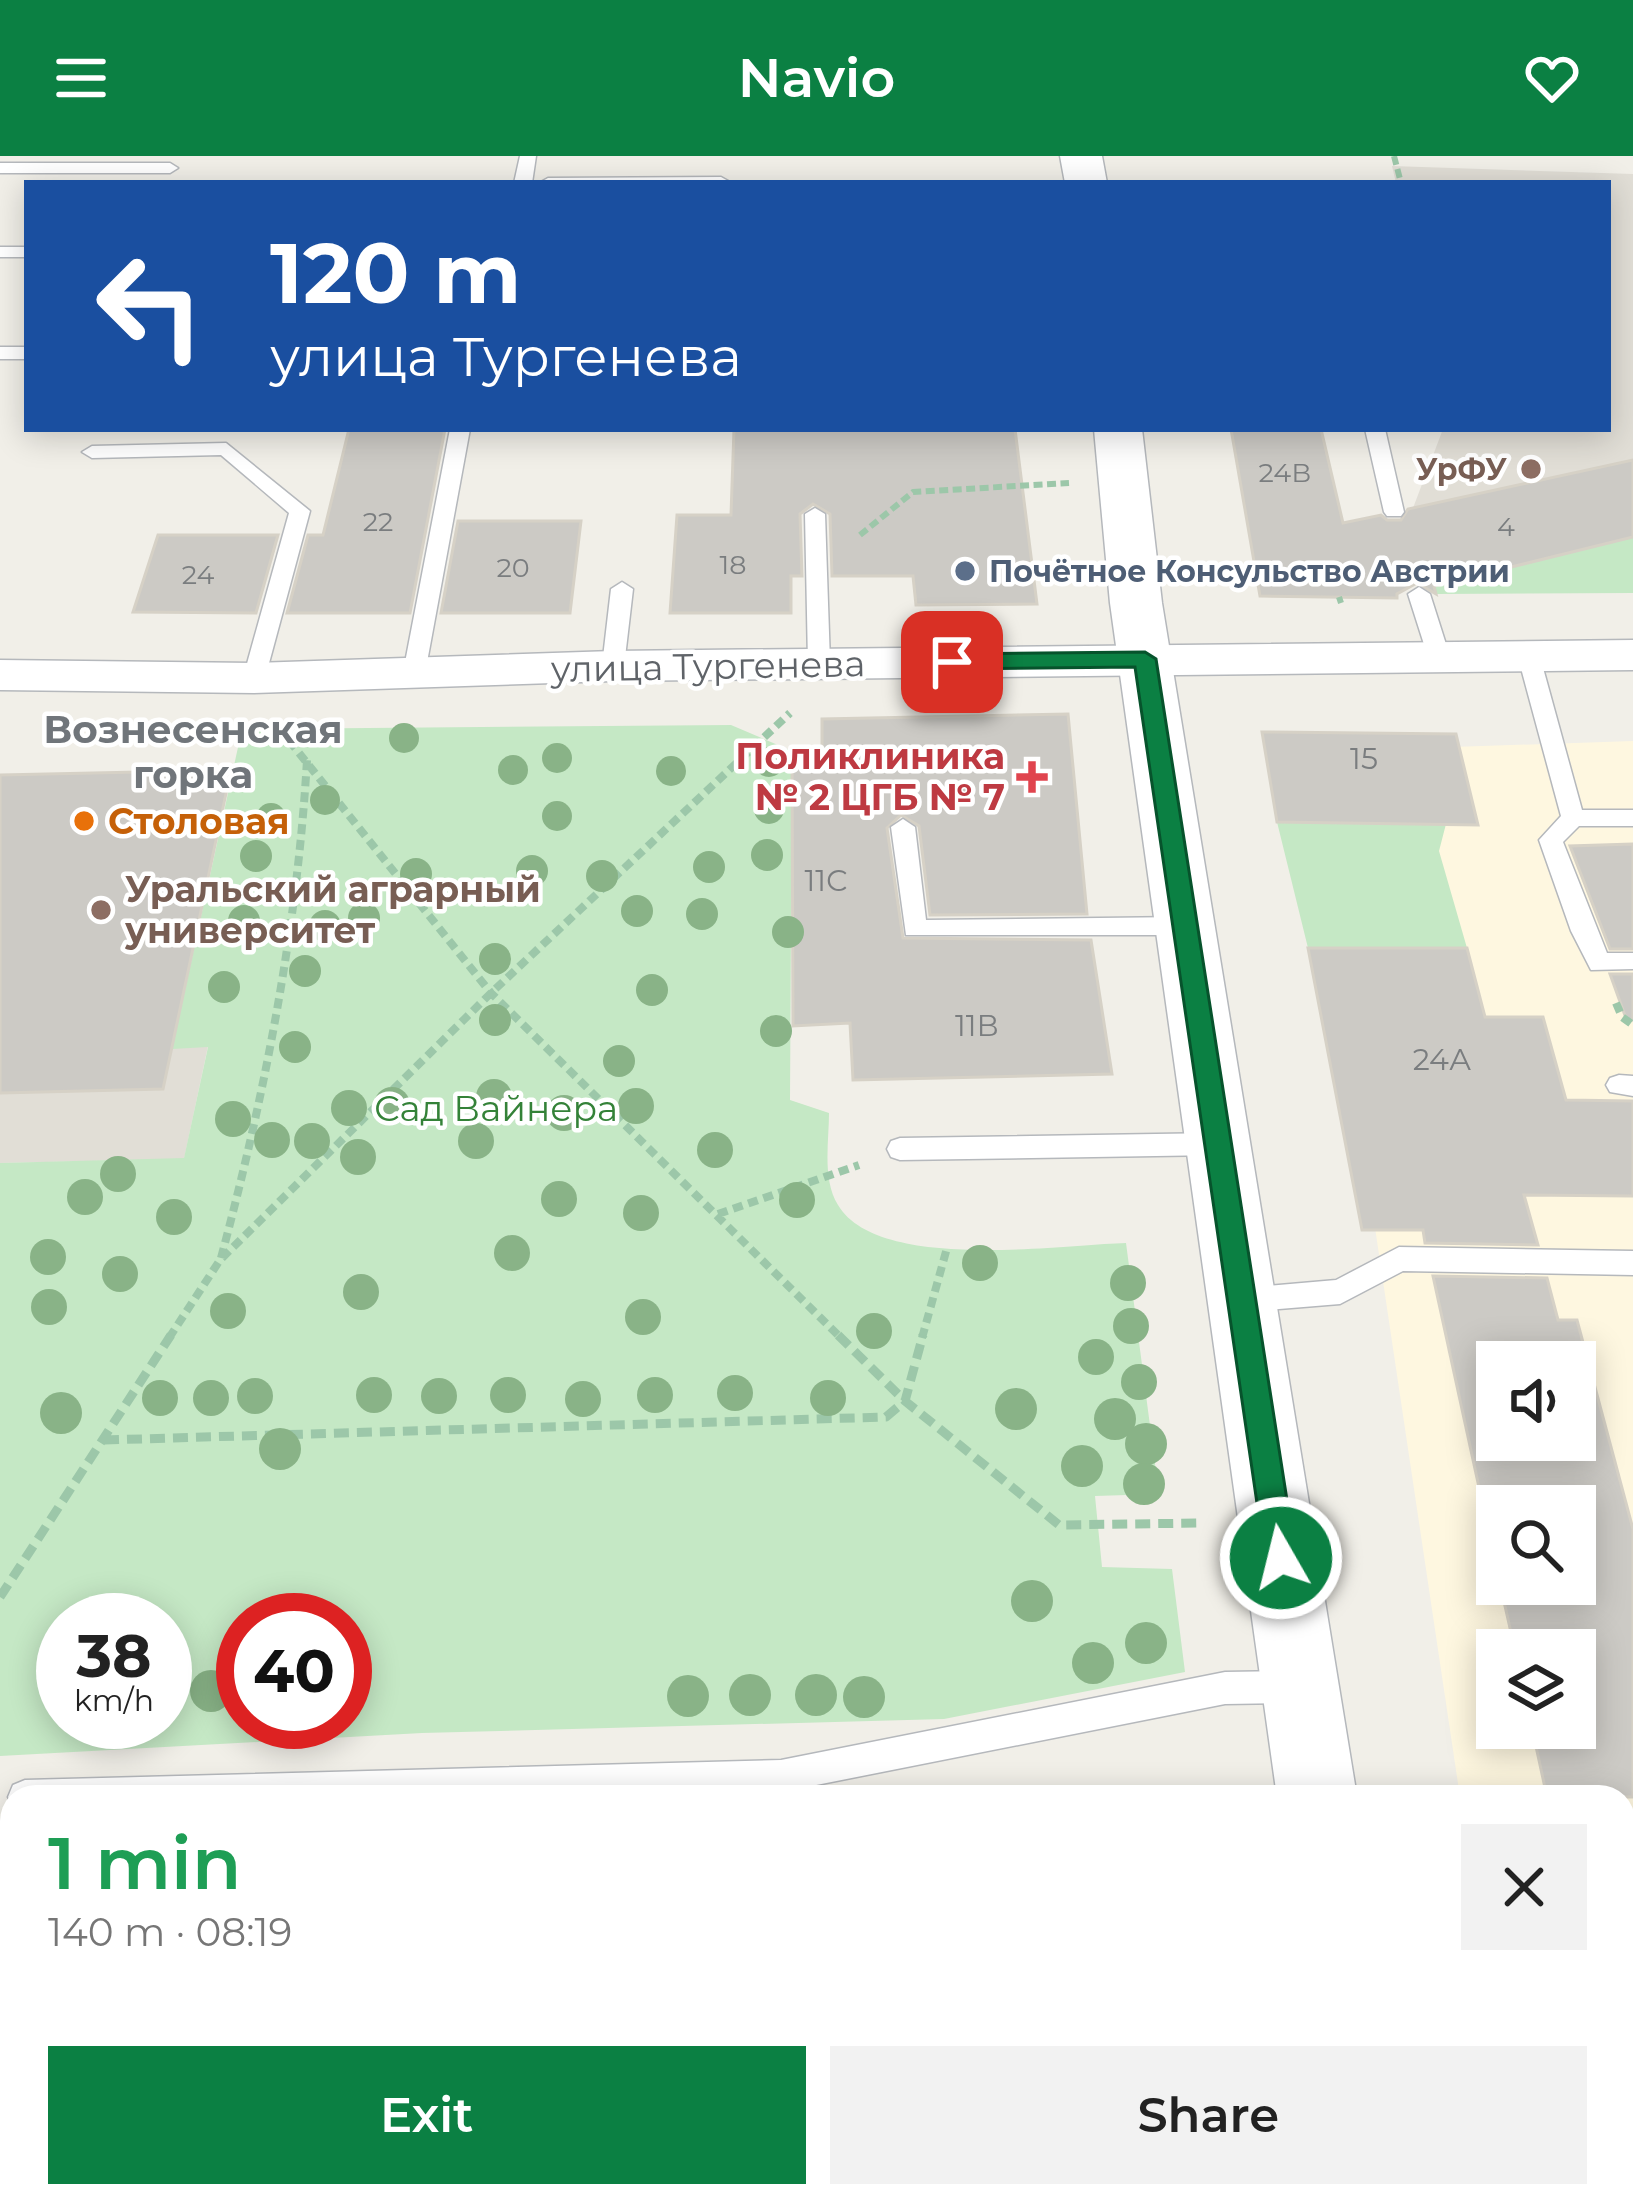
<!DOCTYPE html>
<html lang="en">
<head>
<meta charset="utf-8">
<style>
  :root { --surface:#fff; --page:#f2f2f2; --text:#222; --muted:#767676; --accent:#0b8043 }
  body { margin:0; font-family:Montserrat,sans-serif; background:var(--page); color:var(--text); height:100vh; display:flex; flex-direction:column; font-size:45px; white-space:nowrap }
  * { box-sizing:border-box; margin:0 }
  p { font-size:39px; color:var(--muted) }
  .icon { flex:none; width:66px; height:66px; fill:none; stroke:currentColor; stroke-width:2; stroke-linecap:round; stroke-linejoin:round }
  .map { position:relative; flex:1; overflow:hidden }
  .side { position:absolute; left:0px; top:1629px; width:1635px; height:423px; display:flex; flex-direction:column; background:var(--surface); border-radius:36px 36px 0 0; box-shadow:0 6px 30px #0003 }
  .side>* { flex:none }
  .hud { position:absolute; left:24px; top:24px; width:1587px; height:252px; border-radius:0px; box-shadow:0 6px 30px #0003; background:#1a4fa0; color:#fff; overflow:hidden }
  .fabs { position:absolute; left:1476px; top:1185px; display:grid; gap:24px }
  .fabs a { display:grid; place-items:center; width:120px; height:120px; border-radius:0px; background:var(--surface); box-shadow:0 6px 30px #0003; font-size:60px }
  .speed { position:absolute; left:36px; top:1437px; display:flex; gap:24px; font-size:60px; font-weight:700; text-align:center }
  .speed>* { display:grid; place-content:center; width:156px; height:156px; border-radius:50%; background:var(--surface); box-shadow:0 6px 30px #0003; line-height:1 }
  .speed small { font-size:30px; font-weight:400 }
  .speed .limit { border:18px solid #d22; background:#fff; color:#111 }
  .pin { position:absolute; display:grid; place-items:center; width:102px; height:102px; color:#fff; margin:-51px; border-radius:24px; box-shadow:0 6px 18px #0006 }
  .me { position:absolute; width:132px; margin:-66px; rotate:352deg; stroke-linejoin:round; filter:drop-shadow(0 0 9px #0008) }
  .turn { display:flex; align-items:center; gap:42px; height:252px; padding:0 48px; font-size:54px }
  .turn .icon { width:156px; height:156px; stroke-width:2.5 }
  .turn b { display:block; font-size:84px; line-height:102px }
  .round { display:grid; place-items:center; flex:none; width:126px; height:126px; border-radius:0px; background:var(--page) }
  .overview { display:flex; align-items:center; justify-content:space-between; height:204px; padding:0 48px }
  h1 { font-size:72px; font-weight:600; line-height:90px; color:#1e9e55 }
  .action { display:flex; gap:24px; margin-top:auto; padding:24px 48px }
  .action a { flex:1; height:138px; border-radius:0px; background:var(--accent); color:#fff; font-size:48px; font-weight:600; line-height:138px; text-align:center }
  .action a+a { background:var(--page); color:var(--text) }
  header { display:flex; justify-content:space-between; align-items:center; height:156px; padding:0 48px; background:var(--accent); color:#fff; font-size:54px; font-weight:600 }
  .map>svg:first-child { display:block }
  .commercial { fill:#fef7e0; fill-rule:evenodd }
  .education { fill:#e1ded6 }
  .green { fill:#c5e8c5; fill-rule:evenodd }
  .building { fill:#cccac5; stroke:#d6d1c6; stroke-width:3; fill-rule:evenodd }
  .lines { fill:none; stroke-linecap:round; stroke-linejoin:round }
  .service-casing { stroke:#b5b8bc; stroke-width:3 }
  .minor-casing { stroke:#b5b8bc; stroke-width:3 }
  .tertiary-casing { stroke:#b5b8bc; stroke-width:3 }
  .path-far2 { stroke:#9cc7a9; stroke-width:6; stroke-dasharray:9 4.5; stroke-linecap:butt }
  .path-far1 { stroke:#9cc7a9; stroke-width:8; stroke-dasharray:10 6; stroke-linecap:butt }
  .path { stroke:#9cc7a9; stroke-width:9; stroke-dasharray:15 8; stroke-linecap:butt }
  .service { fill:#fff; fill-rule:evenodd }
  .minor { fill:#fff; fill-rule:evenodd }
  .tertiary { fill:#fff; fill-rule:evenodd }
  .tree { fill:#89b387 }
  .route { fill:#0b8043; stroke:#07532c; stroke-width:3 }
  .education-dot { fill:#8d6e63; stroke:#fff; stroke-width:4.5 }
  .service-dot { fill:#5c6f8a; stroke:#fff; stroke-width:4.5 }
  .health-dot { fill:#e0444e; stroke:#fff; stroke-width:4.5 }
  .food-dot { fill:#e8710a; stroke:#fff; stroke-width:4.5 }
  .labels { text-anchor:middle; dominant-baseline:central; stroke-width:9; stroke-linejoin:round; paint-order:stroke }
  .far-number-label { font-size:27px; fill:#7a7d7f }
  .far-education-label { font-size:30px; font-weight:bold; fill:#785e54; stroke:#fff; text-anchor:end }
  .far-service-label { font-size:30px; font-weight:bold; fill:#4e5e75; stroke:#fff; text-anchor:start }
  .number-label { font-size:30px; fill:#7a7d7f }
  .street-label { font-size:36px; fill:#5f6368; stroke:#fff }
  .health-label { font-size:36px; font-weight:bold; fill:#be3a42; stroke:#fff; text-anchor:end }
  .food-label { font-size:36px; font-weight:bold; fill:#c56008; stroke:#fff; text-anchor:start }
  .education-label { font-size:36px; font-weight:bold; fill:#785e54; stroke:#fff; text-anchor:start }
  .park-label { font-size:36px; fill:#348238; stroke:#fff }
  .neighbourhood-label { font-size:39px; font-weight:bold; fill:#70757a; stroke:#fff }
</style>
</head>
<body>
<header><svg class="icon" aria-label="menu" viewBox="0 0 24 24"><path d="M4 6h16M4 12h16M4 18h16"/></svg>Navio<svg class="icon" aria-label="heart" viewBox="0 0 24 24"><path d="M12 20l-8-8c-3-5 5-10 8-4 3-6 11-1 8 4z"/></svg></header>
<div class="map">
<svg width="1633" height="2051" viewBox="0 0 1633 2051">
  <rect width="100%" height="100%" fill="#f1efe8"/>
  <path class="commercial" d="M1633 585V2051H1521L1519 2040H1623V1641H1460L1304 596ZM1497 1206H1575V1284H1497ZM1497 1350H1575V1428H1497ZM1497 1494H1575V1572H1497Z
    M12 1891V2040H1240L1242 2051H0V1945Z"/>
  <path class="education" d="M1392 10 1633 18V381L1413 352 1443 273H1608V27H1396Z
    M231 614 172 892 208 890 184 1003 0 1007V619Z"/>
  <path class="green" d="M1633 381V437L1436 438 1434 430Z
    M731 569 792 595 790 944 829 957C829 986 822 1023 838 1049 878 1116 1058 1089 1126 1087L1159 1338 1095 1340 1102 1411 1172 1413 1185 1516 944 1563 422 1577 0 1600V1007L184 1002 208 891 172 893 242 573ZM63 1464H165V1566H63ZM243 1464H345V1566H243Z
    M1277 666 1446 668 1439 695 1467 792H1308Z"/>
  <path class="building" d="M349 273H445L410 457H287L308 379H323Z
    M734 273H1015L1037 448 916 449 913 420H832L830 358 813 348 800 358 802 420H791V457H670L677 359H731Z
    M1231 273H1321L1343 367 1381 359 1387 364H1401L1408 353 1633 304V381L1434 430 1436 438 1417 427 1397 438V442L1260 440Z
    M458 365H581L570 457H441Z
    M158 379H278L256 457 133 456Z
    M1068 558 1087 758 930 759 919 670 901 659 887 672 903 782 1091 784 1112 918 853 924 850 867 793 870 792 595H822V563Z
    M1262 576 1456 578 1478 669 1277 666Z
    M231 614 163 933 0 937V619Z
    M1633 688V793H1610L1570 690Z
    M1308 792H1467L1485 861H1543L1566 944 1633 945V1040L1524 1039 1538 1089 1425 1087 1423 1074H1362Z
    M1610 818H1633V864L1627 865Z
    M1433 1120 1547 1122 1558 1164H1577L1633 1373V1641H1547L1532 1572H1575V1494H1515L1500 1428H1575V1350H1497V1414ZM1497 1206H1575V1284H1497Z"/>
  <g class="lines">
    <g class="service-casing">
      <path id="service" d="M520 0H536L532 27H514Z
        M0 7H170L178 12 170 17H0Z
        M721 21 730 26 539 27 548 22Z
        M0 91H27V101H0Z
        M0 191H27V203H0Z
        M450 273H470L425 517 414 524 403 517Z
        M1365 273H1385L1404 356 1401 360H1387L1384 356Z
        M226 287 310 355 265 522 254 529 243 522 289 357 221 299 92 302 82 296 92 290Z
        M815 352 825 358 830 507 819 514 808 507 805 358Z
        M622 426 633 433 624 510 613 517 602 510 611 433Z
        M1419 431 1430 438 1451 504 1448 509H1432L1429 504 1408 438Z
        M1529 494 1540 501 1582 654H1633V670H1579L1563 686 1607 797H1633V813L1591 814 1571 775 1539 684 1561 660 1518 501Z
        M903 663 915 671 926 764 1183 761 1195 770 1183 779H906L891 671Z
        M1619 919 1633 920V940L1610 936 1606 929 1610 922Z
        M1218 977 1227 980 1231 988 1227 996 1218 999 900 1004 891 1001 887 993 891 985 900 982Z
        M1399 1091 1633 1095V1119L1403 1115 1340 1148 1243 1156 1233 1153 1229 1144 1233 1135 1243 1132 1336 1124Z
        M1296 1515 1307 1520 1312 1531 1307 1542 1296 1547 1225 1548 781 1636 618 1641H12V1650L8 1641 13 1629 25 1624 781 1604 1225 1516Z"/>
    </g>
    <g class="minor-casing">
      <path id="minor" d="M1633 484V514L613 525 254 537 0 534V504L254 507 613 495Z"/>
    </g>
    <g class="tertiary-casing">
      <path id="tertiary" d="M1060 0H1102L1107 27H1065Z
        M1094 273H1142L1162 447 1357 1641H1277L1110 447Z
        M1336 2040H1426L1428 2051H1338Z"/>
    </g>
    <path class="path-far2" d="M1394 0 1401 27
      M860 379 913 336 1069 327
      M1339 441 1341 447"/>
    <path class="path-far1" d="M279 572 491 837 841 1182
      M1616 847 1622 861 1633 869
      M718 1058 859 1009
      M221 1102C265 938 297 774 307 604
      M169 1182 220 1104 491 837 790 557
      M922 1182 947 1092"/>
    <path class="path" d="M838 1179 905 1245 1059 1369 1203 1367
      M104 1284 886 1261 905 1245 923 1179
      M0 1441 171 1179
      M1623 1929H1633"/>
    <use href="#service" class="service"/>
    <use href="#minor" class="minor"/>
    <use href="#tertiary" class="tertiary"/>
  </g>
  <g class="tree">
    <circle cx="404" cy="582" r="15"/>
    <circle cx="557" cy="602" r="15"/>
    <circle cx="769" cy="606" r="15"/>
    <circle cx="513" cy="614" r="15"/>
    <circle cx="671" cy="615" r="15"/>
    <circle cx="325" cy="644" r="15"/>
    <circle cx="769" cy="653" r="15"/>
    <circle cx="557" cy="660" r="15"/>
    <circle cx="271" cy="662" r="15"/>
    <circle cx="767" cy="699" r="16"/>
    <circle cx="256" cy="700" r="16"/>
    <circle cx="709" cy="711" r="16"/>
    <circle cx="532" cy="715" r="16"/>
    <circle cx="416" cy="718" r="16"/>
    <circle cx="602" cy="720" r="16"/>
    <circle cx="637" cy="755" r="16"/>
    <circle cx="702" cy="758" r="16"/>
    <circle cx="364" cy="762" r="16"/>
    <circle cx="244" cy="765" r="16"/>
    <circle cx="325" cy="770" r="16"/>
    <circle cx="788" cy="776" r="16"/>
    <circle cx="495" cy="803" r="16"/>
    <circle cx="305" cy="815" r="16"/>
    <circle cx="224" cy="831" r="16"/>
    <circle cx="652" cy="834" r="16"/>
    <circle cx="495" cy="864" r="16"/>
    <circle cx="776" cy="875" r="16"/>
    <circle cx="295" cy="891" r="16"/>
    <circle cx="619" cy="905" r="16"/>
    <circle cx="494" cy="941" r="18"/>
    <circle cx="392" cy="949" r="18"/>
    <circle cx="636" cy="950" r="18"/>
    <circle cx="349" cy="952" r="18"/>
    <circle cx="564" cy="957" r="18"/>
    <circle cx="233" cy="963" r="18"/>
    <circle cx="272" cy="984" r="18"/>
    <circle cx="312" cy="985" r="18"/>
    <circle cx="476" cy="985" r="18"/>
    <circle cx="715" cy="994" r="18"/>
    <circle cx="358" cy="1001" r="18"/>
    <circle cx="118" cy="1018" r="18"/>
    <circle cx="85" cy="1041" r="18"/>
    <circle cx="559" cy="1043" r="18"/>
    <circle cx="797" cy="1044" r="18"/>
    <circle cx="641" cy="1057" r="18"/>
    <circle cx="174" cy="1061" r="18"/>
    <circle cx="512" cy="1097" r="18"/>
    <circle cx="48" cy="1101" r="18"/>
    <circle cx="980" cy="1107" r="18"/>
    <circle cx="120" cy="1118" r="18"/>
    <circle cx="1128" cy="1127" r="18"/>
    <circle cx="361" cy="1136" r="18"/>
    <circle cx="49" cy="1151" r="18"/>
    <circle cx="228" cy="1155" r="18"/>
    <circle cx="643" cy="1161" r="18"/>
    <circle cx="1131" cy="1170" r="18"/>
    <circle cx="874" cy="1175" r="18"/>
    <circle cx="1096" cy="1201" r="18"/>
    <circle cx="1139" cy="1226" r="18"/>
    <circle cx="735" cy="1237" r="18"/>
    <circle cx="374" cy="1239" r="18"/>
    <circle cx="508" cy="1239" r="18"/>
    <circle cx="655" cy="1239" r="18"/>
    <circle cx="255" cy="1240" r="18"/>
    <circle cx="439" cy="1240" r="18"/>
    <circle cx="160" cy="1242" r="18"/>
    <circle cx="211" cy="1242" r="18"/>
    <circle cx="828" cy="1242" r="18"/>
    <circle cx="583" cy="1243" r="18"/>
    <circle cx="1016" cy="1253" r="21"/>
    <circle cx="61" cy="1257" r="21"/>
    <circle cx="1115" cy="1263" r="21"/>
    <circle cx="1146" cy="1288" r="21"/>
    <circle cx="280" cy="1293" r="21"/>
    <circle cx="1082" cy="1310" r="21"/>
    <circle cx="1144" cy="1328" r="21"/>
    <circle cx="1032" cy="1445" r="21"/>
    <circle cx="1146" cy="1487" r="21"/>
    <circle cx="1093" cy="1507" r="21"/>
    <circle cx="211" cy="1535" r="21"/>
    <circle cx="750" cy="1539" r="21"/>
    <circle cx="816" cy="1539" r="21"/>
    <circle cx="688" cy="1540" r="21"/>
    <circle cx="864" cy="1541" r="21"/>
  </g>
  <path class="route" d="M1145 496 1156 503 1296 1402 1292 1412 1281 1416 1270 1412 1265 1402 1135 511 952 513 941 506 952 498Z"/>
  <g class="education-dot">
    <circle cx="1531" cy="313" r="12"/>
    <circle cx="101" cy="754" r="12"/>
  </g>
  <circle class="service-dot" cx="965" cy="415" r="12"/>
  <path class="health-dot" d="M1026 603h12v12h12v12h-12v12h-12v-12h-12v-12h12z"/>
  <circle class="food-dot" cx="84" cy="665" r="12"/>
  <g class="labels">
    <g class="far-number-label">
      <text x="1285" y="316">24В</text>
      <text x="378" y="365">22</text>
      <text x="1506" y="370">4</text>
      <text x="733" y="408">18</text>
      <text x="513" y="411">20</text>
      <text x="198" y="418">24</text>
    </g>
    <g class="far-education-label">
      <text x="1507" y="313">УрФУ</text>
    </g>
    <g class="far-service-label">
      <text x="989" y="415">Почётное Консульство Австрии</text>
    </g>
    <g class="number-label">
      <text x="1364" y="602">15</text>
      <text x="826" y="724">11С</text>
      <text x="977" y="869">11В</text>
      <text x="1442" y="903">24А</text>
    </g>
    <g class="street-label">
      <text transform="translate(708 510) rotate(-1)">улица Тургенева</text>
    </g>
    <g class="health-label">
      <text x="1005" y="600">Поликлиника<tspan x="1005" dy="41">№ 2 ЦГБ № 7</tspan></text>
    </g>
    <g class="food-label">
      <text x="108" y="665">Столовая</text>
    </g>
    <g class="education-label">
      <text x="125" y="733">Уральский аграрный<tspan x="125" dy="41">университет</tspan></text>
    </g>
    <g class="park-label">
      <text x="496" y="952">Сад Вайнера</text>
    </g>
    <g class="neighbourhood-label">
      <text x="193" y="573">Вознесенская<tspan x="193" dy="45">горка</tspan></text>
    </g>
  </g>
</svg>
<div class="fabs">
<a><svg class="icon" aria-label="sound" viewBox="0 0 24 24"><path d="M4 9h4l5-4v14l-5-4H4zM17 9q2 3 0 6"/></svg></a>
<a><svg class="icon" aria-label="search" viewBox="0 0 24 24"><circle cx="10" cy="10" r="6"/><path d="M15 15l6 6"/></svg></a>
<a><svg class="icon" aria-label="layers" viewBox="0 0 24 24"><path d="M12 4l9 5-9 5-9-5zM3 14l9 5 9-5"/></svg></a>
</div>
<div class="speed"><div>38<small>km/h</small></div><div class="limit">40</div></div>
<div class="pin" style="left:952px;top:506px;background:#d93025"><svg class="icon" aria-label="arrive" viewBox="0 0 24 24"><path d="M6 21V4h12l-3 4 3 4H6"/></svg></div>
<svg class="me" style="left:1281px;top:1402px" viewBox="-20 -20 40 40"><circle r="17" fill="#0b8043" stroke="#fff" stroke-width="3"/><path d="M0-11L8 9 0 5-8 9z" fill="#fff"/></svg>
<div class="hud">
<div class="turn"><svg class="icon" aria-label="left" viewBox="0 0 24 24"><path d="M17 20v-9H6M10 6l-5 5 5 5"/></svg><div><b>120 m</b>улица Тургенева</div></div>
</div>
<section class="side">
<div class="overview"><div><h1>1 min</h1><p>140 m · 08:19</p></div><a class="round"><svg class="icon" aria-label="close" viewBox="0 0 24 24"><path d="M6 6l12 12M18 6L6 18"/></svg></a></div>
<div class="action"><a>Exit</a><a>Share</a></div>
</section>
</div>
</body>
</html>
